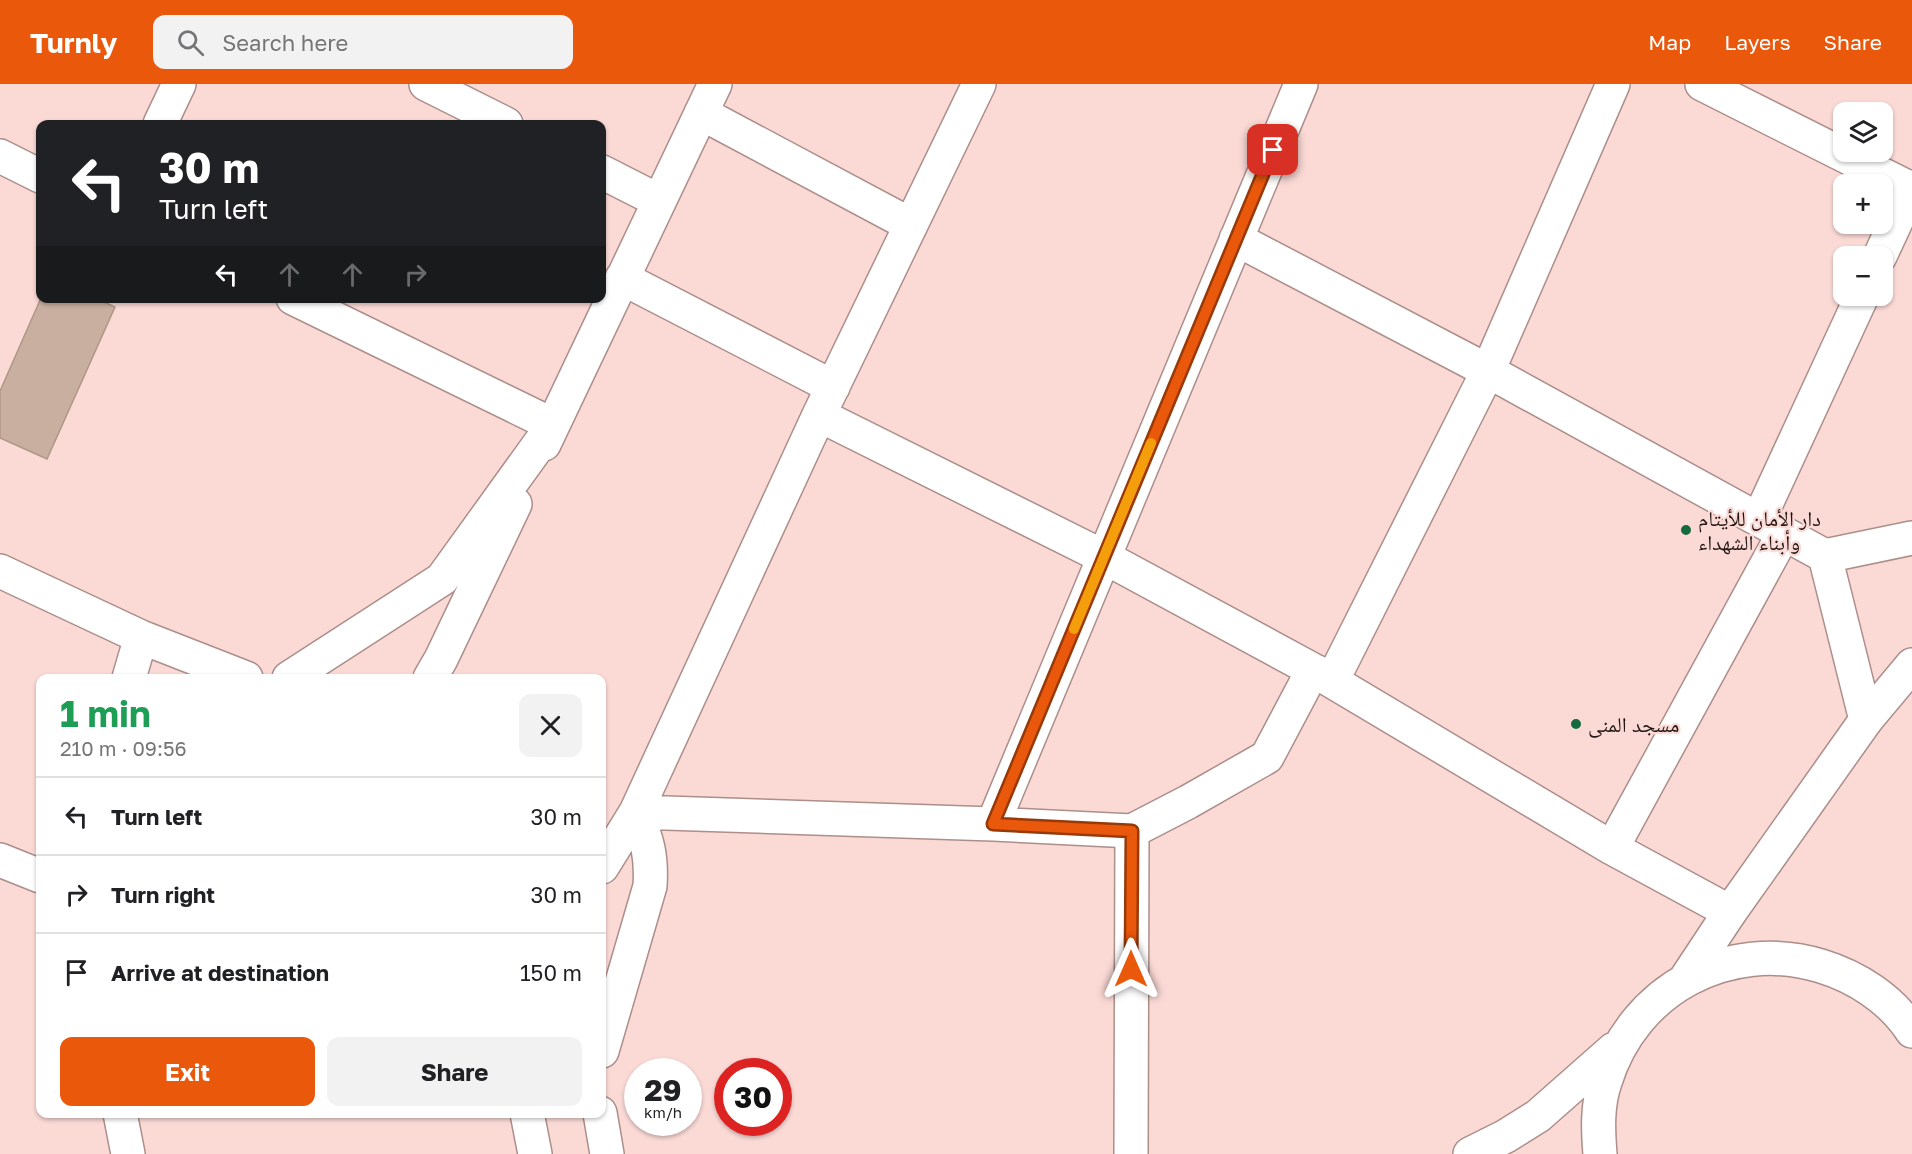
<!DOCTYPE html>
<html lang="en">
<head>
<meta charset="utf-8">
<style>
  :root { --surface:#fff; --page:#f2f2f2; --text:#202124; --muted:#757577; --line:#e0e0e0; --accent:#ea580c }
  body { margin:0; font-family:"Golos Text","Noto Naskh Arabic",sans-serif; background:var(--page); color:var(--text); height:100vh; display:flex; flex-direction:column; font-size:22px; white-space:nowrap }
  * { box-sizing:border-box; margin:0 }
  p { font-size:20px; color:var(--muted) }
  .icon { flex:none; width:33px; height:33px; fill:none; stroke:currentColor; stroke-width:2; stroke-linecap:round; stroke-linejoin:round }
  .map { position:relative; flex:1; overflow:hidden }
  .details { position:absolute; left:36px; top:590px; width:570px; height:444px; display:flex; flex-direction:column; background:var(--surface); border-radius:12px; box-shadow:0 2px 4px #0004 }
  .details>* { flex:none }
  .guide { position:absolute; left:36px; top:36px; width:570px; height:183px; border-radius:12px; box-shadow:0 2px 4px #0004; background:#202124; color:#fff; overflow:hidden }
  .controls { position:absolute; left:1833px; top:18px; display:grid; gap:12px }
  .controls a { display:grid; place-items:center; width:60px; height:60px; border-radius:12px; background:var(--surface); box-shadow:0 2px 4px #0004; font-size:30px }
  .speed { position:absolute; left:624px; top:974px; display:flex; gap:12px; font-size:30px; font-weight:700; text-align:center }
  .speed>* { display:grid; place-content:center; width:78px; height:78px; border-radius:50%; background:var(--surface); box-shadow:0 2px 4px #0004; line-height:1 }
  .speed small { font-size:15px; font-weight:400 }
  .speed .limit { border:9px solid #d22; background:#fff; color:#111 }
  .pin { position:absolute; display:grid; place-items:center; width:51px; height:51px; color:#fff; margin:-26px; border-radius:12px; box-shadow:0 3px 9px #0006 }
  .me { position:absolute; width:66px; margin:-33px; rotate:0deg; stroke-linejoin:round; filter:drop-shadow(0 0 4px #0008) }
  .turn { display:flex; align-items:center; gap:21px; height:126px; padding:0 24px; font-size:27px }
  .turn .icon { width:78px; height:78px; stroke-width:2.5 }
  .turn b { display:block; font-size:42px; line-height:51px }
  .lanes { display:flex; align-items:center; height:57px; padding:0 24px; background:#0003; justify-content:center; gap:30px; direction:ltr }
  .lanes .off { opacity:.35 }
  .round { display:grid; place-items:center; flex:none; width:63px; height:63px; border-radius:12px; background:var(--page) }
  .head { display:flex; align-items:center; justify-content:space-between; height:102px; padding:0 24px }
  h1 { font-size:36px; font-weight:700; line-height:45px; color:#1e9e55 }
  .action { display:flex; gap:12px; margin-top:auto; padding:12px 24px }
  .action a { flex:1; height:69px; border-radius:12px; background:var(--accent); color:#fff; font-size:24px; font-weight:700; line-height:69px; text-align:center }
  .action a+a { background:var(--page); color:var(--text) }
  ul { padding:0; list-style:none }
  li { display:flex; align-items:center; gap:18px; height:78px; padding:0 24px; border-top:2px solid var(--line) }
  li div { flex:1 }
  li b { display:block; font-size:22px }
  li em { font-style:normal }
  header { display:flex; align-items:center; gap:36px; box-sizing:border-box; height:84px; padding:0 30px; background:var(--accent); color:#fff }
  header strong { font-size:28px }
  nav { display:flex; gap:33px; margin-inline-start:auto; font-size:21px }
  .search { width:420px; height:54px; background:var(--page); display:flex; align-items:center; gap:15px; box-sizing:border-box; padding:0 21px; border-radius:12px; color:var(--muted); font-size:22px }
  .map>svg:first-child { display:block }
  .building { fill:#c9afa0; stroke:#b09687; stroke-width:1.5 }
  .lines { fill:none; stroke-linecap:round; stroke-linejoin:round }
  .street-casing { stroke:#ac8e8a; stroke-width:36 }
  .secondary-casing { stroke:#ac8e8a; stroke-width:36 }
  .street { stroke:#fff; stroke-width:33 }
  .secondary { stroke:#fff; stroke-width:33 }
  .route-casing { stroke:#983908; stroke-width:15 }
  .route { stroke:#ea580c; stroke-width:10 }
  .slow { stroke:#f59e0b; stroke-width:10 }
  .poi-dot { fill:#166b3d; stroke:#fbdad6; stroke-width:2 }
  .labels { text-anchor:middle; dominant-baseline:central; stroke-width:4.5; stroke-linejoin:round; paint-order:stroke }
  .poi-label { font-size:21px; fill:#221715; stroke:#fbdad6; text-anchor:start }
</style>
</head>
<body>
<header>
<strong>Turnly</strong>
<div class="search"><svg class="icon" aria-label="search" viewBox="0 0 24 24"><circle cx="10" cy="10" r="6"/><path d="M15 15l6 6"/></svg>Search here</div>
<nav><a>Map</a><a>Layers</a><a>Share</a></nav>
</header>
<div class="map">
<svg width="1912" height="1070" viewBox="0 0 1912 1070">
  <rect width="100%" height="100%" fill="#fbdad6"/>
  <path class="building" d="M41 214H96L115 223 47 375 0 354V307Z"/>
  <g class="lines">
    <g class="street-casing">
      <path id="street" d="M426 0 506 40
        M1702 0 1911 105
        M701 29 911 141
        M160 40 179 0
        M0 72 40 92
        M602 88 659 117
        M1236 155 1488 287 1825 472 1912 454
        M1880 172 1912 103
        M622 194 833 303
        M293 214 553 341 544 360
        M1759 435 1862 212
        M1825 472 1866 636
        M0 487 141 553 246 594
        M1315 587 1612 764 1730 828
        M129 594 141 553
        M289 594 442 495 553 341 715 0
        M430 594 441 575 515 420
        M1332 597 1488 287 1613 0
        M636 728 993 740 1132 747 1188 718 1267 673 1313 586 1104 473 819 331
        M993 740 1301 0
        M1612 764 1784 449
        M0 776 40 792
        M602 783 636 728 819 331 979 0
        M602 967 650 802C652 771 647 756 636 728
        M120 1029 128 1070
        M527 1029 535 1070
        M600 1029 607 1070
        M1131 1070 1132 747"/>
    </g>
    <g class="secondary-casing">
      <path id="secondary" d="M1685 896 1730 828 1866 636 1912 581
        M1470 1070 1506 1052 1538 1032 1614 965
        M1600 1070C1598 1046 1597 1021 1605 998 1633 905 1729 854 1821 882 1857 893 1891 915 1912 947"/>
    </g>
    <use href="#street" class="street"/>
    <use href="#secondary" class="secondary"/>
  </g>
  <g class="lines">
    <g class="route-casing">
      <path id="route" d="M1131 885 1132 747 993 740 1273 66"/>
    </g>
    <use href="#route" class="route"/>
    <path class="slow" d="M1074 545 1151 359"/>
  </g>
  <g class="poi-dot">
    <circle cx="1686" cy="446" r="6"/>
    <circle cx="1576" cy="640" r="6"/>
  </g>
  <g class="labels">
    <g class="poi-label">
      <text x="1698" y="434">دار الأمان للأيتام<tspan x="1698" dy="24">وأبناء الشهداء</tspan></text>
      <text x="1588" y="640">مسجد المنى</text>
    </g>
  </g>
</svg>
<div class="controls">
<a><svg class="icon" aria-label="layers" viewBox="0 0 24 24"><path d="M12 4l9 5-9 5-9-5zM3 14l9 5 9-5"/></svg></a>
<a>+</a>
<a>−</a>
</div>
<div class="speed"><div>29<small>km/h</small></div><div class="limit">30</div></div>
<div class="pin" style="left:1273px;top:66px;background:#d93025"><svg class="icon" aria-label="arrive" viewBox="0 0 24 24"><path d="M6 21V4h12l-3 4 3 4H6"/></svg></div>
<svg class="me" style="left:1131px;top:885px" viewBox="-20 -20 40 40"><path d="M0-17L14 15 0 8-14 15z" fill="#ea580c" stroke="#fff" stroke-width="4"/></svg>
<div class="guide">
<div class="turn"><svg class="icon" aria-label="left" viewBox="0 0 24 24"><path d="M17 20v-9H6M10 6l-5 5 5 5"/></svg><div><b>30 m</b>Turn left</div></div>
<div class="lanes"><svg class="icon" aria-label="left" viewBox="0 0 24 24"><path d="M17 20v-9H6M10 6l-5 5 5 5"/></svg><svg class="icon off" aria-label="ahead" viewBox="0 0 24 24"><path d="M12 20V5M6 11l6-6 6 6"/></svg><svg class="icon off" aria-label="ahead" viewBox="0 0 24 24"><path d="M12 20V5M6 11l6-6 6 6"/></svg><svg class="icon off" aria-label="right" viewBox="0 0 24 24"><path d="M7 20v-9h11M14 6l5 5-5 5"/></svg></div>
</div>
<section class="details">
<div class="head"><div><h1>1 min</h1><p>210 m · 09:56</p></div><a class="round"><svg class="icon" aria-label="close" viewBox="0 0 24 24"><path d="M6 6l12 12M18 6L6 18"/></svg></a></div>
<ul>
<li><svg class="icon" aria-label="left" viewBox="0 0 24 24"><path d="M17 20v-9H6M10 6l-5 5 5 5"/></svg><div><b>Turn left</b></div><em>30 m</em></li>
<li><svg class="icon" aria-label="right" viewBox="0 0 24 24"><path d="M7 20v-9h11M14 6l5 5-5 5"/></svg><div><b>Turn right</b></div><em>30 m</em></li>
<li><svg class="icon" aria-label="arrive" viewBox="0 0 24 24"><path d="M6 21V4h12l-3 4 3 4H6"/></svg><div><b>Arrive at destination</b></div><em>150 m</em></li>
</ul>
<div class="action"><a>Exit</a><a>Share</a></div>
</section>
</div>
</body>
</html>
